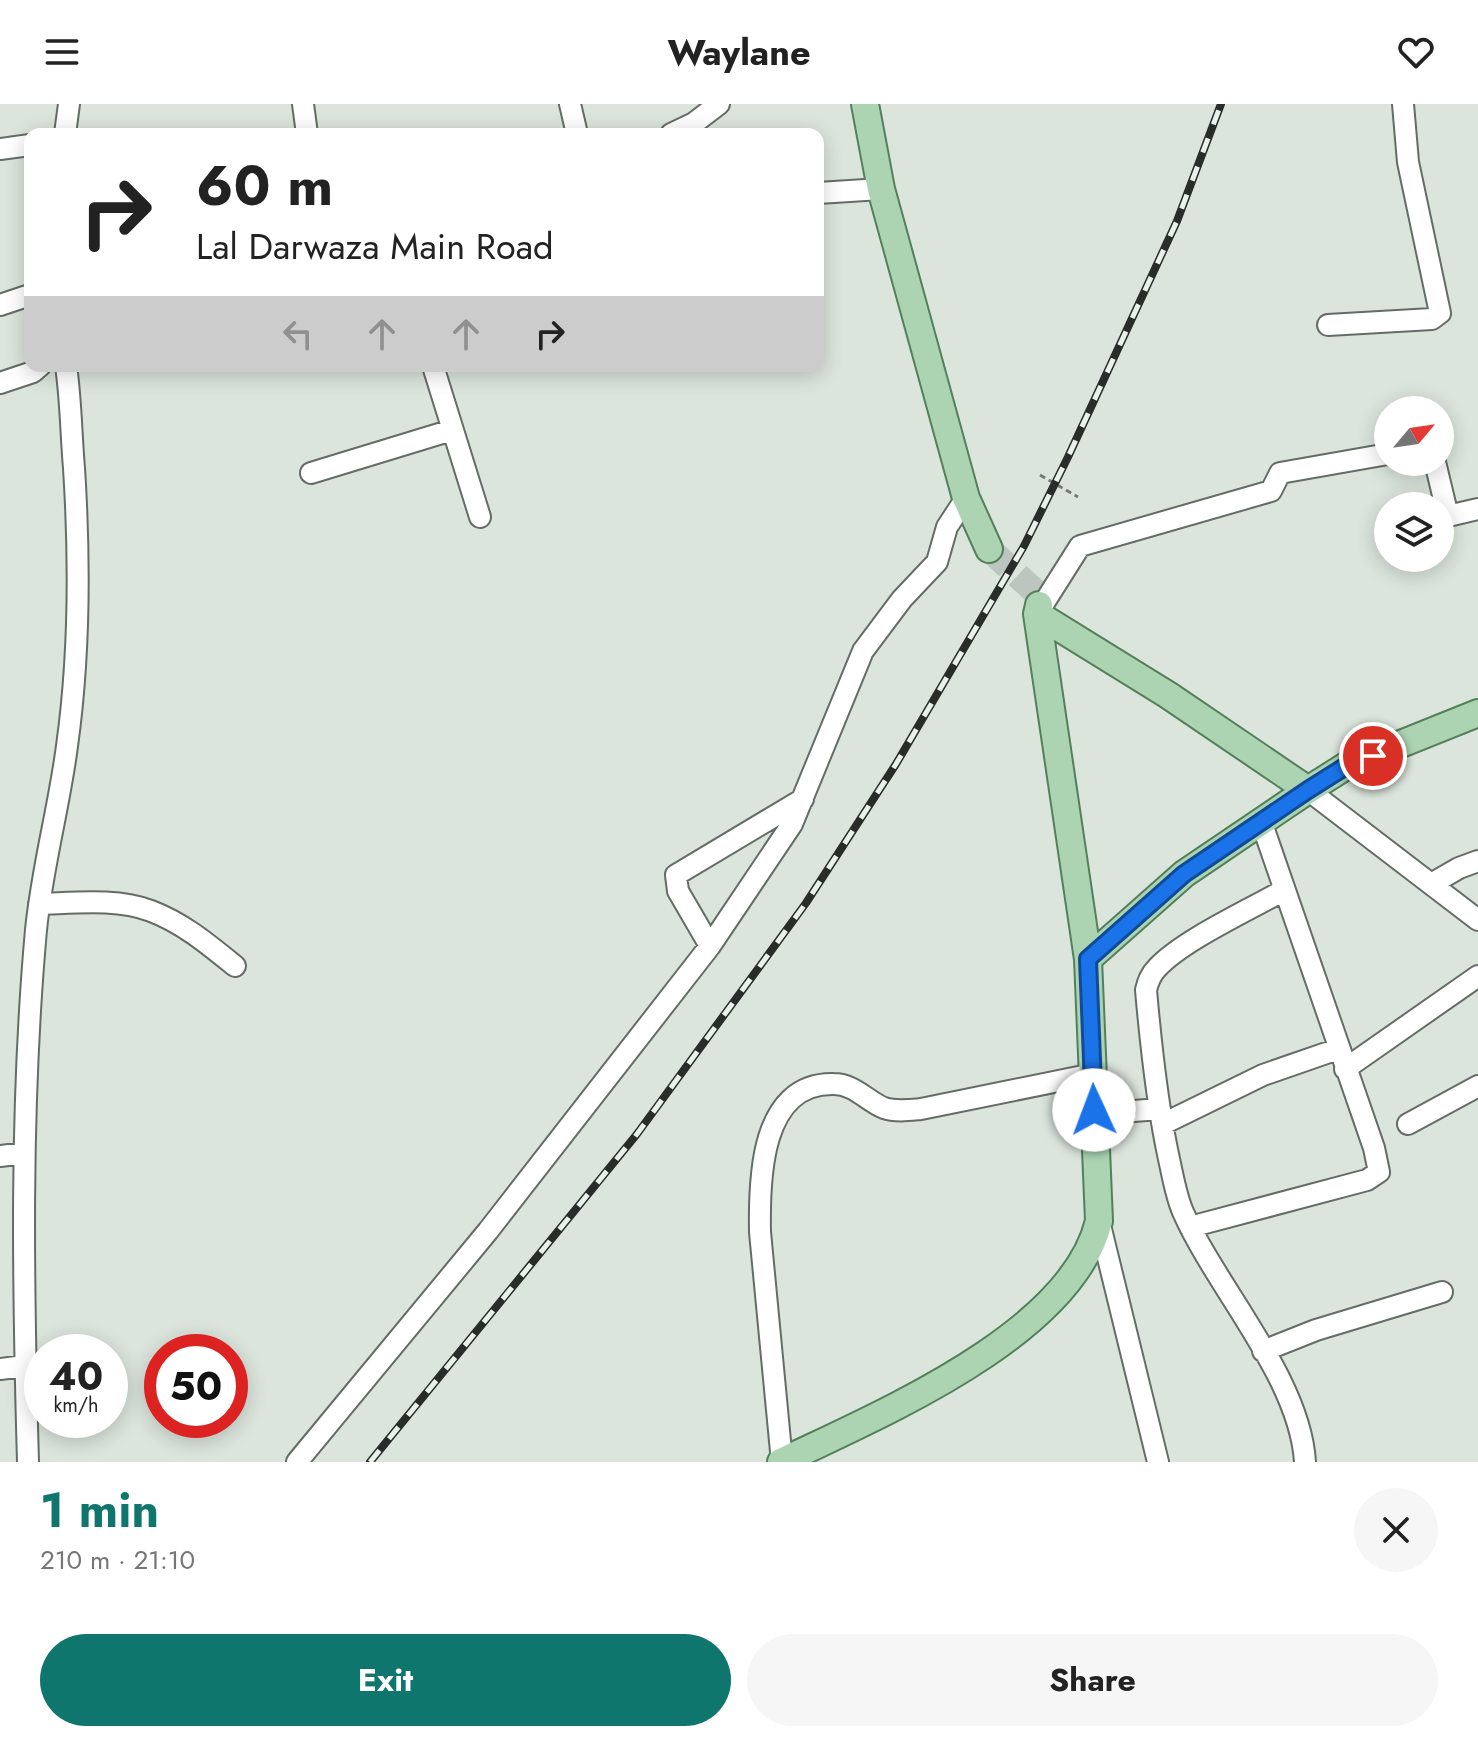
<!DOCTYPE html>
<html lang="en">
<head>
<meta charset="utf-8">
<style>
  :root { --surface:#fff; --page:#f6f6f6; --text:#222; --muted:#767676; --accent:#0f766e }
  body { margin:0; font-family:Jost,sans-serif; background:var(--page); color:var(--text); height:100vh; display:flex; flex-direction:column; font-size:30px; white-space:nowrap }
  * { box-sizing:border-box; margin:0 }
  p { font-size:26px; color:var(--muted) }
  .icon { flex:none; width:44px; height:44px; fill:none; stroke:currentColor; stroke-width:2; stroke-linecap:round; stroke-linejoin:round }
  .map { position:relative; height:1358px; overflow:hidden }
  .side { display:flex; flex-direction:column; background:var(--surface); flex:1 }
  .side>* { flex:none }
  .guide { position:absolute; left:24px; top:24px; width:800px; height:244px; border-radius:16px; box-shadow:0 4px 20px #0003; background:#fff; color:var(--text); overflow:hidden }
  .needle { width:52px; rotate:61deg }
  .tools { position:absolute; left:1374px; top:292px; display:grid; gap:16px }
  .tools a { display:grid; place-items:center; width:80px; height:80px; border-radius:50%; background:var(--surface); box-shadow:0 4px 20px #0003; font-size:40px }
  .speed { position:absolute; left:24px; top:1230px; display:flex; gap:16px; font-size:40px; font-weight:700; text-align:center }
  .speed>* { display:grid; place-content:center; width:104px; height:104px; border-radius:50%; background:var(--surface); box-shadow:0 4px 20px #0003; line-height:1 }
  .speed small { font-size:20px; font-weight:400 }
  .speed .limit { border:12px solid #d22; background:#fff; color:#111 }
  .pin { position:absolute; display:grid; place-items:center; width:68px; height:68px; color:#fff; margin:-34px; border:4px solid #fff; border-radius:50%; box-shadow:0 2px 8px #0007 }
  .me { position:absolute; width:88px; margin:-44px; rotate:358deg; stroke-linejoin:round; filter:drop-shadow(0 0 6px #0008) }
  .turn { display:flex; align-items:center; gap:28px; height:168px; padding:0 40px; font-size:36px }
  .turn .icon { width:104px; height:104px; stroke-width:2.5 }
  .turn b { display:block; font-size:56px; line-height:68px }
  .lanes { display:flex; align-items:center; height:76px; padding:0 40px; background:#0003; justify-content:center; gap:40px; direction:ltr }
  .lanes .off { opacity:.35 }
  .round { display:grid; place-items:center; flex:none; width:84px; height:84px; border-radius:42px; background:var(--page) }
  .head { display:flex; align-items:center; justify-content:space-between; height:136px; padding:0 40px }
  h1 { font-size:48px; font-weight:700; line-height:60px; color:var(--accent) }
  .primary-button { display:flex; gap:16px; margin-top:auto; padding:16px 40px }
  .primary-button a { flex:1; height:92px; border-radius:48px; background:var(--accent); color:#fff; font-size:32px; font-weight:700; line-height:92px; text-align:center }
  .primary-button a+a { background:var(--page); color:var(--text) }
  header { display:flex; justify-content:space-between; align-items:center; height:104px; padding:0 40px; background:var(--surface); font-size:36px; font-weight:700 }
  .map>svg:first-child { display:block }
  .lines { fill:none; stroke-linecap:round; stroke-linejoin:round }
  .major-tunnel { stroke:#bdc6be; stroke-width:26; stroke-dasharray:26 13; stroke-linecap:butt }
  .minor-casing { stroke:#646d65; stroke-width:24 }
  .major-casing { stroke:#53805b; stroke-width:30 }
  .path { stroke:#757b75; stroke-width:3; stroke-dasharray:6 4; stroke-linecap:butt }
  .minor { stroke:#fff; stroke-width:20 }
  .major { stroke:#acd4b3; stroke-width:26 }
  .rail-casing { stroke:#292d2a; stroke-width:8 }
  .rail { stroke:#e8f2e9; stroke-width:5; stroke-dasharray:15; stroke-linecap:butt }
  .route-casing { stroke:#114b97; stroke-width:20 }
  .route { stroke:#1a73e8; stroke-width:14 }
</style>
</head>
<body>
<header><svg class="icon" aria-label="menu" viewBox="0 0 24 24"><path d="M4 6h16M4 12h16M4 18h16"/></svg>Waylane<svg class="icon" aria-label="heart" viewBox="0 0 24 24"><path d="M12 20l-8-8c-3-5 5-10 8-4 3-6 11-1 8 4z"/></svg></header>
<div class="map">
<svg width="1478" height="1358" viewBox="0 0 1478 1358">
  <rect width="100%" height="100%" fill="#dbe5dc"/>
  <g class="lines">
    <path class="major-tunnel" d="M989 445 1041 493"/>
    <g class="minor-casing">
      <path id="minor" d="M303 0 307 30
        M570 0 577 30
        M65 30 69 0
        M671 30 694 19 719 0
        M0 45 30 41
        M818 89 881 85
        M0 201 30 191
        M1328 221 1432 215 1440 209 1408 58 1403 0
        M433 262 480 413
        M0 279 33 268 40 262
        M1435 358 1448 412 1478 405
        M311 369 452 326
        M1037 510 1080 442 1271 387 1280 369 1388 350
        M1308 686 1478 816
        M1433 779 1459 764 1478 757
        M1284 786C1249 806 1183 836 1157 864 1150 871 1148 878 1146 886 1151 943 1157 1000 1169 1055 1173 1073 1176 1092 1183 1108 1217 1185 1300 1274 1305 1358
        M39 800C75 799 117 794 151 807 183 819 209 841 235 862
        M710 842 678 787 676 771 803 695
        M1345 965 1478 872
        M1094 1006 1120 1008 1160 1005
        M1163 1020 1263 971 1338 945
        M1408 1020 1478 982
        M0 1052 24 1049
        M1099 1117 1158 1358
        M1190 1123 1367 1076 1379 1068 1374 1044 1261 717
        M1263 1247 1316 1226 1442 1188
        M0 1265 24 1262
        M28 1358C23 1181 20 1003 36 826 42 764 59 704 67 642 80 549 80 458 74 364 71 330 71 296 66 262
        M297 1358 488 1127 710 842 792 720 863 547 902 495 937 458 947 423 966 394
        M782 1358 760 1128C759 1076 760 978 834 980 854 980 867 997 884 1004 896 1008 910 1006 921 1005L1093 970"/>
    </g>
    <g class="major-casing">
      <path id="major" d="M865 0 881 85 966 394 989 445
        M1039 501 1037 510 1168 591 1308 686
        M1037 510 1088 855
        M781 1358C878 1311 1072 1231 1099 1117L1088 855 1184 770 1308 686 1346 662 1478 609"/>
    </g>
    <path class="path" d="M1040 371 1078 393"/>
    <use href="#minor" class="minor"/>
    <use href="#major" class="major"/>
    <g class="rail-casing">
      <path id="rail" d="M370 1358 637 1030 806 799 896 660 1024 442 1068 353 1177 117 1221 0"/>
    </g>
    <use href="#rail" class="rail"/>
  </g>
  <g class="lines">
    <g class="route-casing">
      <path id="route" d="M1094 1006 1088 855 1184 770 1308 686 1346 662 1373 652"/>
    </g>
    <use href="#route" class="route"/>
  </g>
</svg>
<div class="tools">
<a><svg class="needle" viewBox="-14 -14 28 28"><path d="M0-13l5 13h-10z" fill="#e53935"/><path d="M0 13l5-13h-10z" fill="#767676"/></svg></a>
<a><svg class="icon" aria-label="layers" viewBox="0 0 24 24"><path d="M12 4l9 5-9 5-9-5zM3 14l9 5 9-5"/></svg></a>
</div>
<div class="speed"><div>40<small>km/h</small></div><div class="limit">50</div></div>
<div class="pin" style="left:1373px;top:652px;background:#d93025"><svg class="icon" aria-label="arrive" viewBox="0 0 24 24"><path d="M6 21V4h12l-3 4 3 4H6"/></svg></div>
<svg class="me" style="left:1094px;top:1006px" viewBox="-20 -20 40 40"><circle r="19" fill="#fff"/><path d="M0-13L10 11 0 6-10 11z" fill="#1a73e8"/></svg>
<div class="guide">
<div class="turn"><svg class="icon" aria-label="right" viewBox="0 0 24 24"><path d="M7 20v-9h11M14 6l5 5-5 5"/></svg><div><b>60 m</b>Lal Darwaza Main Road</div></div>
<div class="lanes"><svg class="icon off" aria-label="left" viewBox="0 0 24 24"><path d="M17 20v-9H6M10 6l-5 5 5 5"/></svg><svg class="icon off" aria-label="ahead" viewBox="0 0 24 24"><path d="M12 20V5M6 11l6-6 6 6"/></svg><svg class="icon off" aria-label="ahead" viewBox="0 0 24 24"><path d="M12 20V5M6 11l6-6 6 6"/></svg><svg class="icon" aria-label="right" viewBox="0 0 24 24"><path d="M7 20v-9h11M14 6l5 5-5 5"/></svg></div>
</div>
</div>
<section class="side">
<div class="head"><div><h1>1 min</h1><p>210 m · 21:10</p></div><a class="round"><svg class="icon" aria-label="close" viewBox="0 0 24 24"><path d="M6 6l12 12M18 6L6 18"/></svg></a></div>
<div class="primary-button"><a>Exit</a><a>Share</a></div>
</section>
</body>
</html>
